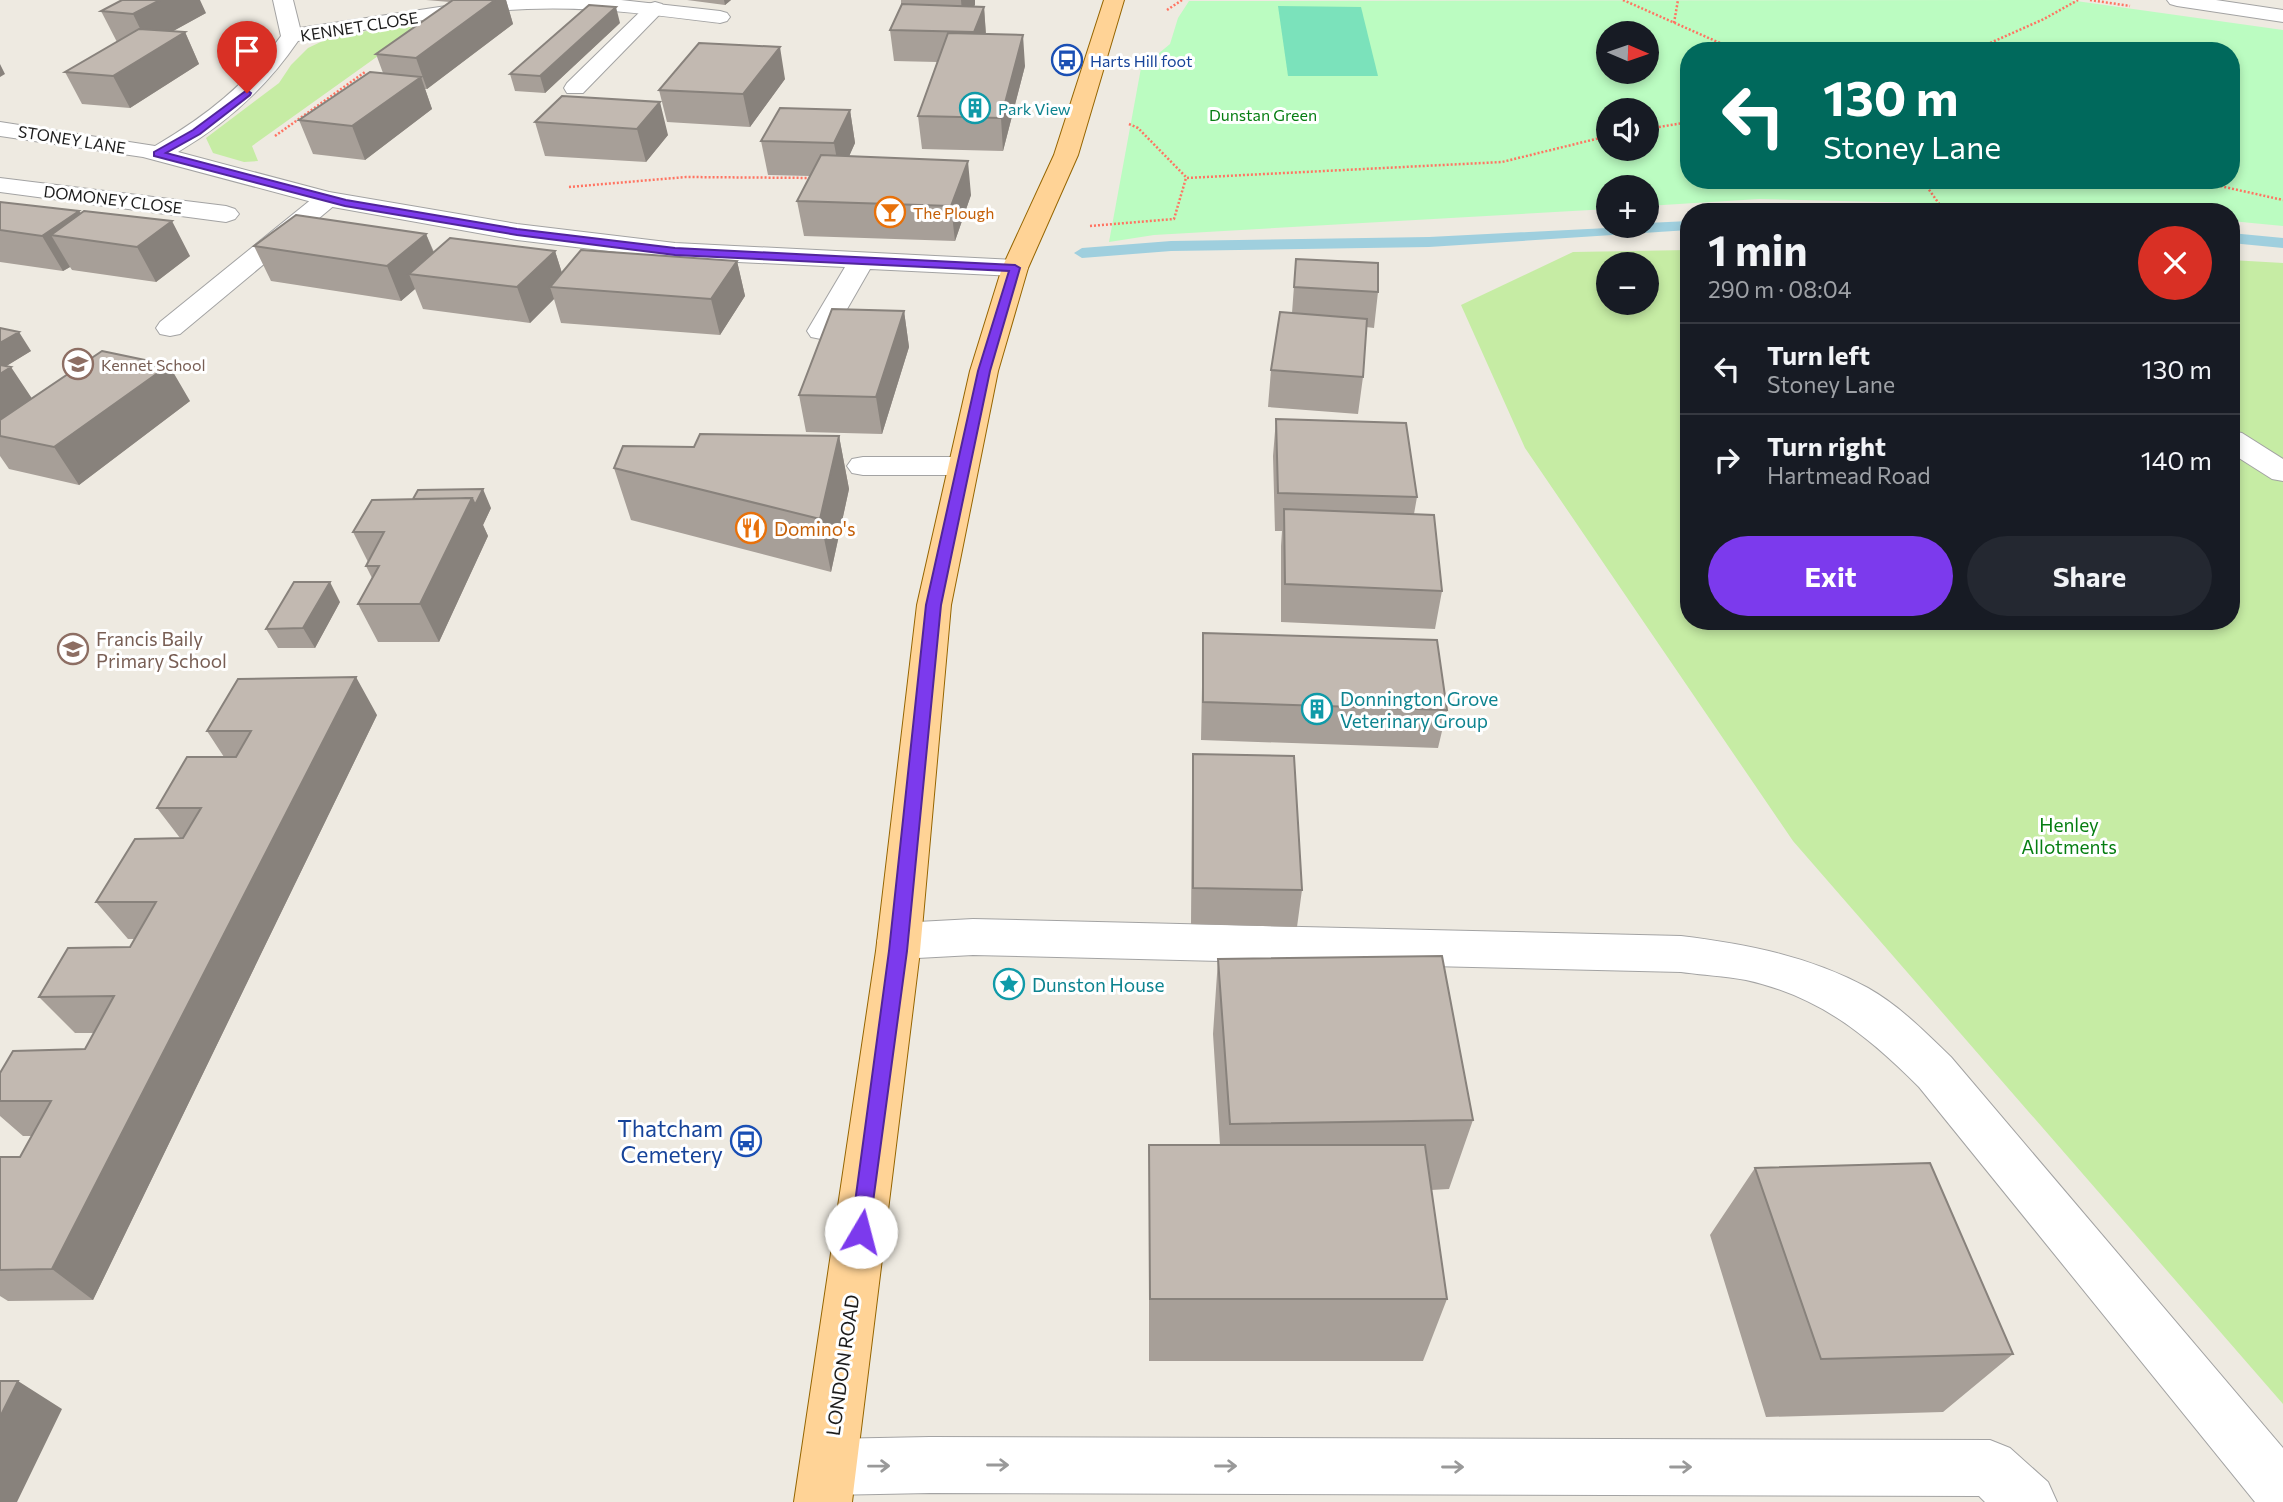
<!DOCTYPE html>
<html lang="en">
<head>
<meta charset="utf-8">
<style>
  :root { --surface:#171b24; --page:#242831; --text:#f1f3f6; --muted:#9ea1a6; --line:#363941; --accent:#7c3aed }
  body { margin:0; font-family:Commissioner,sans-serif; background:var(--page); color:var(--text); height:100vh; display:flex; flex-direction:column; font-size:26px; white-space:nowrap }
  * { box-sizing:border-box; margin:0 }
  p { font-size:23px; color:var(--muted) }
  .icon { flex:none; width:38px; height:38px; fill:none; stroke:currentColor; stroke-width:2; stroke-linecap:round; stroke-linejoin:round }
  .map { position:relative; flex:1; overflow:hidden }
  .sheet { position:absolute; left:1680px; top:203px; width:560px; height:427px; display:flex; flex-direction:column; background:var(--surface); border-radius:28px; box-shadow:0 4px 10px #0003 }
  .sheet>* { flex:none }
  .top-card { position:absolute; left:1680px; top:42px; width:560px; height:147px; border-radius:28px; box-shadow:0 4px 10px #0003; background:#00695c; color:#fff; overflow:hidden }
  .needle { width:46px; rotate:92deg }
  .buttons { position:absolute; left:1596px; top:21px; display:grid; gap:14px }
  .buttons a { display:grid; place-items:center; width:63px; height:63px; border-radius:50%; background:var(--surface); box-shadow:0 4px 10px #0003; font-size:35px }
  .pin { position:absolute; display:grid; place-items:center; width:60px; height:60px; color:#fff; margin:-72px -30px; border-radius:50% 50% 50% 0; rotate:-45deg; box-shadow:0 0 7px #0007 }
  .pin .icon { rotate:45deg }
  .me { position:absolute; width:77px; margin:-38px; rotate:8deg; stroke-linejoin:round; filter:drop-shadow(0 0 5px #0008) }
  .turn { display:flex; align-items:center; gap:24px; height:147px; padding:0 28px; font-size:32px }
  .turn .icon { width:91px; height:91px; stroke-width:2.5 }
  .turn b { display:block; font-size:49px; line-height:60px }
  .round { display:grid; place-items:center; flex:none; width:74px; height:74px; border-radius:37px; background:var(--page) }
  .headline { display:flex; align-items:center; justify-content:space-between; height:119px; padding:0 28px }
  h1 { font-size:42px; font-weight:700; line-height:52px }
  .primary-button { display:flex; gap:14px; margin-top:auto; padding:14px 28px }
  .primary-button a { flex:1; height:80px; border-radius:42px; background:var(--accent); color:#fff; font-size:28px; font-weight:700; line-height:80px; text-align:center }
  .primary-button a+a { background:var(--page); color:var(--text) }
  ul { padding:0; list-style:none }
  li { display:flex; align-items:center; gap:21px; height:91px; padding:0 28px; border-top:2px solid var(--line) }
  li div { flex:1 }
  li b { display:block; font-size:26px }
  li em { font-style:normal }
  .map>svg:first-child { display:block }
  .grass { fill:#c6eca4; fill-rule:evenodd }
  .park { fill:#bbfcc1; fill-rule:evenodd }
  .pitch { fill:#7be2bb }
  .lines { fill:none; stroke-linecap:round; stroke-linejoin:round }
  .stream { fill:#9fcfde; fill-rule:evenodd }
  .service-casing { stroke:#a3a3a3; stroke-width:2 }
  .minor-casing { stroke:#a3a3a3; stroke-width:2 }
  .tertiary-casing { stroke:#a3a3a3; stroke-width:2 }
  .primary-casing { stroke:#956500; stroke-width:2 }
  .path { stroke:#ff7462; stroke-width:2.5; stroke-dasharray:2 2; stroke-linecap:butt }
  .service { fill:#fff; fill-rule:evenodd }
  .minor { fill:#fff; fill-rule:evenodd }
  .tertiary { fill:#fff; fill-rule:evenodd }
  .primary { fill:#ffd396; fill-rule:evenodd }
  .wall { fill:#a79f98 }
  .shaded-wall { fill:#88827c }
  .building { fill:#c2b9b1; stroke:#88827c; stroke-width:2 }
  .oneway { stroke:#999 }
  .route { fill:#7c3aed; stroke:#51269a; stroke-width:2 }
  .labels { text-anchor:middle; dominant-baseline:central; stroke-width:6; stroke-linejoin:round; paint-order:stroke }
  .far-street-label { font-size:16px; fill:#1c1c1c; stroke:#fff }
  .far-transit-label { font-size:16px; fill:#164399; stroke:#fff; text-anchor:start }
  .far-culture-label { font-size:16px; fill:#0d838f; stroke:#fff; text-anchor:start }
  .far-park-label { font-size:16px; fill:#067e12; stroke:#fff }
  .far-food-label { font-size:16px; fill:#c56008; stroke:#fff; text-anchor:start }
  .far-education-label { font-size:16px; fill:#785e54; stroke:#fff; text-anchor:start }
  .food-label { font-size:19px; fill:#c56008; stroke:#fff; text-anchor:start }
  .education-label { font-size:19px; fill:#785e54; stroke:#fff; text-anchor:start }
  .culture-label { font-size:19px; fill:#0d838f; stroke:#fff; text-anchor:start }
  .park-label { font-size:19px; fill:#067e12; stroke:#fff }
  .street-label { font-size:19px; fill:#1c1c1c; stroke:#fff }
  .near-transit-label { font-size:23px; fill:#164399; stroke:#fff; text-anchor:end }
</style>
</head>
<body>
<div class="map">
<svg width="2283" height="1502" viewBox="0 0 2283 1502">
  <rect width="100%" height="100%" fill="#eeeae1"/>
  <path class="grass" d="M427 21 252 146 258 161 244 162 213 153 206 138 279 83 291 65 308 48 329 38 349 34Z
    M1689 250V621H2231V260L2283 263V1404L1793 841 1525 448 1461 305 1573 252ZM1608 264H1647V303H1608Z"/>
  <path class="park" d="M2069 0 2283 30V226L2231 221V212H2145L2101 207 1759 199 1647 206V187H1608V209L1154 235 1109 242 1141 68 1170 44 1178 18 1189 1ZM1608 33H1647V72H1608ZM1689 51H2231V180H1689ZM1608 110H1647V149H1608Z"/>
  <path class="pitch" d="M1278 6 1361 7 1378 76H1288Z"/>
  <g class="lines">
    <path class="stream" d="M1689 221V230L1429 247 1171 251 1082 258 1074 253 1082 248 1171 241 1429 237 1647 226V223Z
      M2231 233 2283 238V248L2231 243Z"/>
    <g class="service-casing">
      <path id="service" d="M655 2 662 4 665 8 662 12 583 93H567L564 88 567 83 648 4Z
        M327 192 336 194 339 199 336 204 180 334 170 336 160 334 156 328 160 322 318 194Z
        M2231 431 2242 433 2283 459V481L2272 479 2231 453Z
        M863 457H962L973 459 978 466 973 473 962 475H863L852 473 847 466 852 459Z
        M973 919 1681 936C1746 944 1809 956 1868 988 1900 1006 1926 1033 1951 1057L2283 1448V1502H2255L1919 1087C1867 1035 1819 996 1746 980 1725 976 1702 975 1681 972L973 955 899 959 884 954 877 941 884 928 899 923Z
        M930 1437 1990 1440 2010 1448 2048 1482 2057 1502H1985L1979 1496 930 1493 828 1495 808 1487 800 1467 808 1447 828 1439Z"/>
    </g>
    <g class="minor-casing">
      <path id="minor" d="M273 0H293L300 28 486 0H621L720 11 727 13 730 17 727 21 720 23C656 15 591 6 527 9 450 12 374 29 298 41 266 88 227 123 178 152L329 192 517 224 675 243 1015 260 1024 262 1028 268 1024 274 1015 276 870 269 831 337 821 339 811 337 807 331 845 267 675 259 517 240 327 206 143 157 0 136V122L155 146C205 117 247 84 281 36Z
        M0 178 226 206 235 209 239 214 235 219 226 222 0 192Z"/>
    </g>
    <g class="tertiary-casing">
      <path id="tertiary" d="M2167 0H2216L2283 10V22L2177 6 2170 4Z"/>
    </g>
    <g class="primary-casing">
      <path id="primary" d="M1104 0H1124L1078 155 1028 268 998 371 951 605 920 951 852 1502H794L876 951 917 605 970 371 1002 268 1054 155Z"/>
    </g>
    <path class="path" d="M1623 0 1738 51
      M2090 0 2130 6
      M1167 10 1182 0
      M1674 23 1678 0
      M1972 51 2044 19 2078 0
      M1129 124 1138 128 1186 177
      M1647 129 1689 122
      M275 136 365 72
      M1922 180 1945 212
      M2193 180 2283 200
      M569 187 686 177 815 178
      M1090 226 1174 219 1186 178 1502 162 1608 136"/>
    <use href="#service" class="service"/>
    <use href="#minor" class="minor"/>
    <use href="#tertiary" class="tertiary"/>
    <use href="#primary" class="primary"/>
  </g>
  <path class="wall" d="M426 0H506L513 24 427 89H425L432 109 365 160 313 154 299 120 383 73 376 54 450 2Z
    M687 0H731L725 5Z
    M901 0H975L974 6 984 7 986 34 1025 66 1003 151 922 149 918 116 937 62 894 61 890 30 901 6Z
    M101 11 206 13 173 31 185 32 199 64 130 108 82 104 65 72 117 42Z
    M620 23 545 93 515 91 510 74Z
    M785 79 750 127 667 122 659 90Z
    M562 96 668 135 646 162 545 156 535 122Z
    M850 110 855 143 849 156 971 195 955 241 804 236 797 201 810 176 768 175 761 141Z
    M0 202 79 211 81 213 190 256 156 282 72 270 70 267 63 271 0 262Z
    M426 234 434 252 555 251 562 273 737 261 745 296 720 335 561 323 554 299 530 323 423 309 415 289 401 301 271 281 254 246Z
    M1296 259 1378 292 1374 328 1366 327 1363 377 1358 414 1268 407 1271 370 1292 313Z
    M904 311 909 347 882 434 806 432 799 395Z
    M0 328 31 351 6 366 32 399 190 401 79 485 9 469 0 456Z
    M1276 419 1417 497 1414 514 1442 591 1435 629 1281 622V546L1282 531H1275L1273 456Z
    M839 436 849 489 831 572 631 520 614 468 694 447Z
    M491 508 483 525 488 536 439 642H378L358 604 372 578 366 566 368 562 353 532Z
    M340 602 315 648H278L266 629Z
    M1203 633 1447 710 1438 748 1201 740Z
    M377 715 93 1300 8 1301 0 1296V1157H20L32 1136H23L0 1116V1073L85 1049 94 1033H75L39 997 130 947 135 939H128L96 902 180 838 157 808 224 757 207 731Z
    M1193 754 1302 890 1297 927 1191 924 1192 791Z
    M1218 959 1473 1120 1449 1189 1431 1190 1447 1299 1423 1361H1149V1145H1220L1213 1034Z
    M1755 1168 2013 1354 1943 1412 1766 1417 1710 1235Z"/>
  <path class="shaded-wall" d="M160 0H200L206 13 148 45 133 14Z
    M495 0H506L513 24 427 89 416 58Z
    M724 0H731L725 5Z
    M961 0H975V5L963 25Z
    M616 7 620 23 545 93 540 76Z
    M984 7 986 37 976 63 974 32Z
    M185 32 199 64 130 108 113 76Z
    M1023 35 1025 66 1003 151 1001 118Z
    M780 47 785 79 750 127 743 94Z
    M0 64 5 74 0 77Z
    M421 77 432 109 365 160 352 126Z
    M660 102 668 135 646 162 637 129Z
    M850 110 855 143 840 177 834 143Z
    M968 161 971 195 955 241 951 206Z
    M79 211 97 241 51 235 70 267 63 271 42 236Z
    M172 221 190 256 156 282 137 247Z
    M426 234 440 269 409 274 415 289 401 301 387 266Z
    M555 251 566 286 550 287 554 299 530 323 517 287Z
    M737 261 745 296 720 335 711 299Z
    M904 311 909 347 882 434 876 397Z
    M19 332 31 351 0 370V343Z
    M169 365 190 401 79 485 54 447Z
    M11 367 45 418 0 436V374Z
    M839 436 849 489 831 572 820 519Z
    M483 489 491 508 483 525 488 536 439 642 420 604 472 498Z
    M330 582 340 602 315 648 303 628Z
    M356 677 377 715 93 1300 52 1269Z
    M18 1381 62 1409 17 1502H0V1417Z"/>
  <path class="building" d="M122 0H160L133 14 101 11Z
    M453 0H495L416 58 376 54Z
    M902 4 984 7 974 32 890 30Z
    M589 5 616 7 540 76 510 74Z
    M139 29 185 32 113 76 65 72Z
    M948 33 1023 35 1001 118 918 116Z
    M699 43 780 47 743 94 659 90Z
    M370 72 421 77 352 126 299 120Z
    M562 96 660 102 637 129 535 122Z
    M780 108 850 110 834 143 761 141Z
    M821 155 968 161 951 206 797 201Z
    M0 202 79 211 42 236 0 230Z
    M84 211 172 221 137 247 51 235Z
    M296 215 426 234 387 266 254 246Z
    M450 238 555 251 517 287 409 274Z
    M581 250 737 261 711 299 550 287Z
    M1296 259 1378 263V292L1294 287Z
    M832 309 904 311 876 397 799 395Z
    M1280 312 1367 319 1363 377 1271 370Z
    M0 328 19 332 0 343Z
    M102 351 169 365 54 447 0 436V420Z
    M0 365 11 367 0 374Z
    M1276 419 1406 423 1417 497 1278 493Z
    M700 434 839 436 820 519 614 468 623 446 694 447Z
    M483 489 475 505 472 498 413 499 418 490Z
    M472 498 420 604H358L379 566H366L384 532H353L372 500Z
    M1284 509 1434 515 1442 591 1285 584Z
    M294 582H330L303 628 266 629Z
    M1203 633 1437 640 1447 710 1203 702Z
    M356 677 52 1269 0 1270V1157H20L51 1101H0V1073L13 1051 85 1049 114 996 39 997 68 948 130 947 156 902H96L135 839 183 838 201 808H157L187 757H236L251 731H207L238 679Z
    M1193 754 1294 756 1302 890 1193 888Z
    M1442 956 1473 1120 1230 1124 1218 959Z
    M1149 1145H1425L1447 1299H1150Z
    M1930 1163 2013 1354 1821 1359 1755 1168Z
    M0 1381H18L0 1417Z"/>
  <defs><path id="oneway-shaft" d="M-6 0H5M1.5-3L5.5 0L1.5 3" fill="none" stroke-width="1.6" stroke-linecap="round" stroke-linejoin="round" transform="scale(1.75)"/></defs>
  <g class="oneway">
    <use href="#oneway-shaft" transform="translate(998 1465)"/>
    <use href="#oneway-shaft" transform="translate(879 1466) rotate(-1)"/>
    <use href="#oneway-shaft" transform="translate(1226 1466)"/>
    <use href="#oneway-shaft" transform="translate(1453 1467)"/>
    <use href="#oneway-shaft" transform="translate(1681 1467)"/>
  </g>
  <path class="route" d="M247 90 251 93 250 95 200 134 166 153 346 200 517 229 675 248 1015 265 1020 268 990 371 941 605 907 951 868 1239 861 1242 854 1239 851 1232 889 951 926 605 978 371 1009 271 675 255 517 235 345 206 154 156V152L193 130Z"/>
  <defs>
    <g id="bus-ring" transform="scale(1.575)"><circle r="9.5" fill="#fff" stroke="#1a4fb4" stroke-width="1.5"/><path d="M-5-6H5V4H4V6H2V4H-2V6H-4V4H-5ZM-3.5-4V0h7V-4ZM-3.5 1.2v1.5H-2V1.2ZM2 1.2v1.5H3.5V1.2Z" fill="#1a4fb4"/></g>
    <g id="building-ring" transform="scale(1.575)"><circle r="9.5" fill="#fff" stroke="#0f9aa8" stroke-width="1.5"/><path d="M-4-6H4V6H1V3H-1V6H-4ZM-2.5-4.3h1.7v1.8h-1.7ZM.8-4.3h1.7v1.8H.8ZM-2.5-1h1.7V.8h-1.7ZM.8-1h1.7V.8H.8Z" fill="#0f9aa8"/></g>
    <g id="bar-ring" transform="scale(1.575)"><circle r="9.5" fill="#fff" stroke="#e8710a" stroke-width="1.5"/><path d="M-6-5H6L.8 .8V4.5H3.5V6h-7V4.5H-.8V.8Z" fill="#e8710a"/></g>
    <g id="school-ring" transform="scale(1.575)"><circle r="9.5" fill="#fff" stroke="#8d6e63" stroke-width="1.5"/><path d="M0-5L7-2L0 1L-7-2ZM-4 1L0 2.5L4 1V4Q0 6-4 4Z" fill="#8d6e63"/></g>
    <g id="restaurant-ring" transform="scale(1.575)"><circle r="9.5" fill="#fff" stroke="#e8710a" stroke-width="1.5"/><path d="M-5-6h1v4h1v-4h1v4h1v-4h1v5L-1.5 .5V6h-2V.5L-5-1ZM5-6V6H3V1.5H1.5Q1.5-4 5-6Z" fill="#e8710a"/></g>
    <g id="sight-ring" transform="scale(1.575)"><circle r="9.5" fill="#fff" stroke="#0f9aa8" stroke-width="1.5"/><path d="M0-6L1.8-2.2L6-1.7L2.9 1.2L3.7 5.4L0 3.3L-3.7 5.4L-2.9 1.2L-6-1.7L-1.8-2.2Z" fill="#0f9aa8"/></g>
  </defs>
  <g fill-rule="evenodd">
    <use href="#bus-ring" x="1067" y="60"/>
    <use href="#building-ring" x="975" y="108"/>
    <use href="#bar-ring" x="890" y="212"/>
    <use href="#school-ring" x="78" y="364"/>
    <use href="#restaurant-ring" x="751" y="528"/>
    <use href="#school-ring" x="73" y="649"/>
    <use href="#building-ring" x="1317" y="709"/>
    <use href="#sight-ring" x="1009" y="984"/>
    <use href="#bus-ring" x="746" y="1141"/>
  </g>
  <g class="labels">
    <g class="far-street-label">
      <text transform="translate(359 26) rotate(-9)">KENNET CLOSE</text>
      <text transform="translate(72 139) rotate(9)">STONEY LANE</text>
      <text transform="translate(113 199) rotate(7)">DOMONEY CLOSE</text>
    </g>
    <g class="far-transit-label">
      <text x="1090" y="60">Harts Hill foot</text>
    </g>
    <g class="far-culture-label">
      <text x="998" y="108">Park View</text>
    </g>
    <g class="far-park-label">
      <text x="1263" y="114">Dunstan Green</text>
    </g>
    <g class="far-food-label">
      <text x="913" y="212">The Plough</text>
    </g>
    <g class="far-education-label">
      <text x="101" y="364">Kennet School</text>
    </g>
    <g class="food-label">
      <text x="774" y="528">Domino's</text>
    </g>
    <g class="education-label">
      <text x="96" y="638">Francis Baily<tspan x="96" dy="22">Primary School</tspan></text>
    </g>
    <g class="culture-label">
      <text x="1340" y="698">Donnington Grove<tspan x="1340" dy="22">Veterinary Group</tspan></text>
      <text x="1032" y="984">Dunston House</text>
    </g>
    <g class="park-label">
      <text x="2069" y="824">Henley<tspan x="2069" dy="22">Allotments</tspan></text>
    </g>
    <g class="street-label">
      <text transform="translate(842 1365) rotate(-82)">LONDON ROAD</text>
    </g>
    <g class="near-transit-label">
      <text x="723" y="1128">Thatcham<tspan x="723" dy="26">Cemetery</tspan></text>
    </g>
  </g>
</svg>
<div class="buttons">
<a><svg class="needle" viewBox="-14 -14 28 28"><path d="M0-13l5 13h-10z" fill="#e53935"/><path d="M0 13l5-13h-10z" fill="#9ea1a6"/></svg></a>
<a><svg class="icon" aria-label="sound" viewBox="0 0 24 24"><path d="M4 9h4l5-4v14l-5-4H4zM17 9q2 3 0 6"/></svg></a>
<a>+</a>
<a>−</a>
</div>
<div class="pin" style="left:247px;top:93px;background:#d93025"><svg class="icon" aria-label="arrive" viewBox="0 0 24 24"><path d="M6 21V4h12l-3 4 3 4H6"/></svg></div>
<svg class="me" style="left:861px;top:1232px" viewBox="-20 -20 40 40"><circle r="19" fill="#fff"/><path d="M0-13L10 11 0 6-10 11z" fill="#7c3aed"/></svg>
<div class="top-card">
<div class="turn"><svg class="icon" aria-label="left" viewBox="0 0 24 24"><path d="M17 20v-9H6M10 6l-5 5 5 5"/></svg><div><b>130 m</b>Stoney Lane</div></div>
</div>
<section class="sheet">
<div class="headline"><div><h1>1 min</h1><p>290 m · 08:04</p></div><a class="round" style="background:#d93025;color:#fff"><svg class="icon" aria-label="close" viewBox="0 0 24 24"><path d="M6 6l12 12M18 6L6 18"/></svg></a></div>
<ul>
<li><svg class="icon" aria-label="left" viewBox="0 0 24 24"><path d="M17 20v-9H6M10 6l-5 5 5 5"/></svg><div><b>Turn left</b><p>Stoney Lane</p></div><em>130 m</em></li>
<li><svg class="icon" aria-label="right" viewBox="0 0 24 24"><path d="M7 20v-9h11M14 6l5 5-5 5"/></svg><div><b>Turn right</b><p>Hartmead Road</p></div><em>140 m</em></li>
</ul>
<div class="primary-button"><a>Exit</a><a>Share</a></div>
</section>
</div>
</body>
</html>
